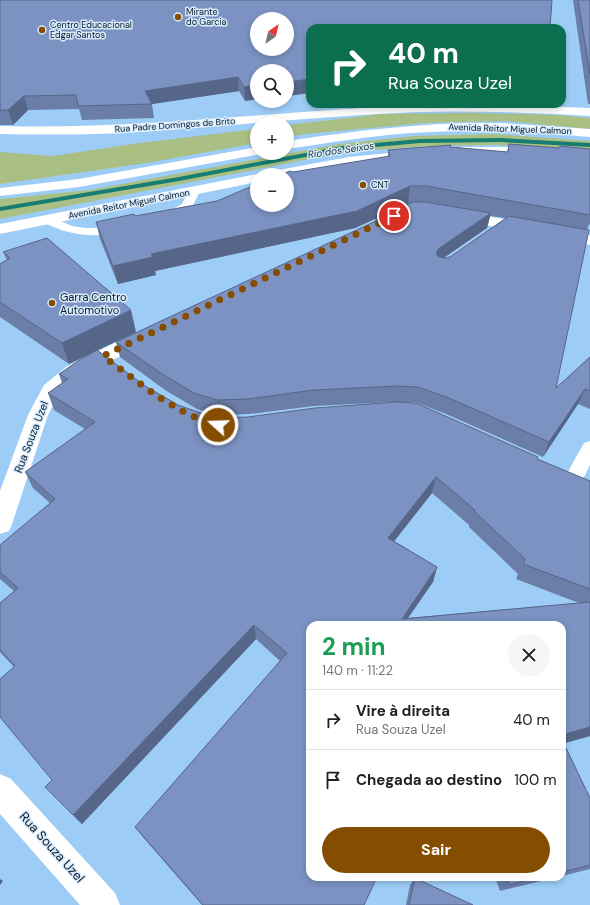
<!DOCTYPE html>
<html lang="pt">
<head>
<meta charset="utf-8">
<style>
  :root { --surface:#fff; --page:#f6f6f6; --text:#222; --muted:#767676; --line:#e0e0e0; --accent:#854d00 }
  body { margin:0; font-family:"DM Sans",sans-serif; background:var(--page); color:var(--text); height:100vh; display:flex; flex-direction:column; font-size:15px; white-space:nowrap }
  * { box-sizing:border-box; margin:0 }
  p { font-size:13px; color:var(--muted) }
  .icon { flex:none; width:22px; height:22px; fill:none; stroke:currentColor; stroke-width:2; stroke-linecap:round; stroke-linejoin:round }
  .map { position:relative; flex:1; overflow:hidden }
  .details { position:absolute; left:306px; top:621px; width:260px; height:260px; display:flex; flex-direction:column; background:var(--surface); border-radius:12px; box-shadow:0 2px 6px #0003 }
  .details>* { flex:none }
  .top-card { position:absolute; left:306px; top:24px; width:260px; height:84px; border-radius:12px; box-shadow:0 2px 6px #0003; background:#0b6e4f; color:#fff; overflow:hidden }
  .needle { width:26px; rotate:34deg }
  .controls { position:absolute; left:250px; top:12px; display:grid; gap:8px }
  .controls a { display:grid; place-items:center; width:44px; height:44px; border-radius:50%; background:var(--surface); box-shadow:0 2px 6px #0003; font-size:20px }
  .pin { position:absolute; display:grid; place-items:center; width:34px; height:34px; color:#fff; margin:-17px; border:2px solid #fff; border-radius:50%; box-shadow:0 1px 4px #0007 }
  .me { position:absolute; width:44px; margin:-22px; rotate:290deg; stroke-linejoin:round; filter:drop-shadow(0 0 3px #0008) }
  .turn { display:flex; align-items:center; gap:14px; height:84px; padding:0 16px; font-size:18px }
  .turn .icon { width:52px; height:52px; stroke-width:2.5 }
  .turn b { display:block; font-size:28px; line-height:34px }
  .round { display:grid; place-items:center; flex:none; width:42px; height:42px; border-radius:21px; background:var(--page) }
  .overview { display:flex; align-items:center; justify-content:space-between; height:68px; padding:0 16px }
  h1 { font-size:24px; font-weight:700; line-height:30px; color:#1e9e55 }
  .cta { display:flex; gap:8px; margin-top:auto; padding:8px 16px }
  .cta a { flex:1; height:46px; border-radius:24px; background:var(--accent); color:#fff; font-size:16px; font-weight:700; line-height:46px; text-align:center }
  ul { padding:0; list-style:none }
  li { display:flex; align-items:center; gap:12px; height:60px; padding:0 16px; border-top:1px solid var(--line) }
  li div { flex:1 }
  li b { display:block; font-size:15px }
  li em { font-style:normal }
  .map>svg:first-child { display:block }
  .green { fill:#a9bf83 }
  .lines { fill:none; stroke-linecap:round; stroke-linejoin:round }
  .stream { fill:#177d73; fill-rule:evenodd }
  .lane { fill:#fff; fill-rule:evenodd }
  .street { fill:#fff; fill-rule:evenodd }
  .secondary { fill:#fff; fill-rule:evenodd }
  .primary { fill:#fff; fill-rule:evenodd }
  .wall { fill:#6a7ea7; fill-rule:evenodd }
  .shaded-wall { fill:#566688 }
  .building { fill:#7b92c2; stroke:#566688; fill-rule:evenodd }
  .route { stroke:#854d00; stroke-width:7; stroke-dasharray:0 12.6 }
  .poi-dot { fill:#854d00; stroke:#d7ebfc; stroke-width:1.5 }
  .labels { text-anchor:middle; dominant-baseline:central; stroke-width:3; stroke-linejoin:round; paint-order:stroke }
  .far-poi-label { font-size:9px; fill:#081a29; stroke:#d7ebfc; text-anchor:start }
  .far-street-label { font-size:9px; fill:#081a29; stroke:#d7ebfc }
  .far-water-label { font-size:10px; font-style:italic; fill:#1e3431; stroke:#d7ebfc }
  .poi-label { font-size:11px; fill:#081a29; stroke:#d7ebfc; text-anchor:start }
  .street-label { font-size:11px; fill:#081a29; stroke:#d7ebfc }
  .near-street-label { font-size:13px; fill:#081a29; stroke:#d7ebfc }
</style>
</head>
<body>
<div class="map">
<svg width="590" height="905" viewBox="0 0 590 905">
  <rect width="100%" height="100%" fill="#9dcdf7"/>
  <path class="green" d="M473 113 556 115 590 118V129L505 121 425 123 306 134 287 137V125L382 114Z
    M257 129V143L147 163 0 184V152L52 156 140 143Z
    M495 134 590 141V150L496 145 428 146 346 152 0 219V199L90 190 339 144 414 136Z"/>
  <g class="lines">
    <path class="stream" d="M501 138 590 143V147L501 142 420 143 342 150 179 181 0 211V207L179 177 342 146 420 139Z"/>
    <path class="lane" d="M194 187 198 188 200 191 191 209 168 222H160L158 219 160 216 182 204 190 188Z
      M49 216 72 226 85 228H103L123 224 128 225 129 228 128 231C98 238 72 237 45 223L43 220 45 217Z
      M590 441V465L579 487 572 489 565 487 563 482 565 477 584 443Z"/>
    <path class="street" d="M459 211 590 235V245L454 219 451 216 454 213Z
      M144 330 151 332 153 336 151 340 80 377 59 394 48 415 12 524 9 531 0 534V491L28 415 44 385 66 367 137 332Z
      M0 774 11 779 115 893 120 905H80L0 814Z"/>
    <path class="secondary" d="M423 105H507L590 108V116C525 112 461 110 396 113 310 117 225 127 139 132 93 135 47 135 0 134V126C142 130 282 110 423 105Z"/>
    <path class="primary" d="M500 123 590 129V137C530 131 471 129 411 133 369 136 328 143 287 149V141C359 130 427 122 500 123Z
      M257 147V153L262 154 79 187 0 196V188L79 179Z
      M464 147H523L590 153V161L523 155 459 154 457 151 459 148Z
      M418 150 423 151 425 154 423 157 349 165 287 177V175H266L268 172 273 171 349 157Z
      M257 174 262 175H257V182L0 234V224Z"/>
  </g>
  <path class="wall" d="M0 0 310 28 288 96 287 95V71H257V99L245 101 239 91 152 104 154 118 82 120 79 109 28 110 13 125H0Z
    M573 0H590V104H588Z
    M509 144 559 148 590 149V225L589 224 587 230 556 388 590 357V409L578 404 543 457 446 414 415 402H394L314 406 249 414 219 415 197 409 165 390 120 357 116 342 376 221V219L410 204H408L355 228 155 271 156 275 118 284 100 239 96 222 135 216 217 201 293 172 388 157V150L450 147 507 152ZM490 216 506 218 450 257 443 258 487 228Z
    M3 252 136 332 97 350 145 386 178 405 215 418 538 459 590 481V736L564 743 590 798V869L562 876V625H310L364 905H202L142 836 135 827 280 661 256 639 82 824 45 787 52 780 14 667 0 652V603L14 591 0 579V545L50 503 33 488 25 472 85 429 54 410 48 393 62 383 59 374 91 353 69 364 0 317V264L7 260ZM432 493 469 525V527L518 574 516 579 579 603 408 618 433 582 437 567 394 541Z
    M495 877H558L500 891Z
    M415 878 473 905H406L410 885Z"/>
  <path class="shaded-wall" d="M238 77 239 91 152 104 145 91Z
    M310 79V93L288 96V82Z
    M257 85V99L245 101 244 87Z
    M24 96 28 110 13 125 8 110Z
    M410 186 408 204 355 228 155 271 156 275 118 284 113 266 151 254Z
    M491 213 487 228 435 264 436 254 438 249Z
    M131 310 136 332 69 364 62 343Z
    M585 389 578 404 543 457 549 442Z
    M436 477 432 493 385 553 388 538Z
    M437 567 433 582 403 625 402 619Z
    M254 625 256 639 82 824 73 815Z
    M590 727V736L562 744V735Z
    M0 879 3 881 0 885Z"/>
  <path class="building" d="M0 0H552L550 28H310V79L288 82 287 81V71H257V85L244 87 238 77 145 91 152 104 78 106 76 95 24 96 8 110H0ZM257 19H287V49H257Z
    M578 0H590V74Z
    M509 144 559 148 560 146 590 149V215L426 186H410L357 211 151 254 153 257 113 266 96 222 134 214 135 216 217 201 257 184V205H287V175H280L290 171 293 172 390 156 388 150 451 145 450 147 508 152Z
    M413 202H425L491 213 438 249 436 254 439 257 444 258 450 257 509 216 589 230 556 388 590 357V391L585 389 549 442 449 398 418 387 396 386 314 390 248 399 217 400 194 393 162 374 116 342 376 221V219Z
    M47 238 131 310 62 343 0 302V264L10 258 3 252Z
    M97 350 145 386 178 405 215 418 248 417 315 408 397 402 416 403 538 457 537 459 590 481V589L523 564 525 559 474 511 475 510 436 477 388 538 437 567 402 619 590 602V727L562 735V625H310V877H377L364 905H203L135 827 287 653 254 625 73 815 45 787 52 780 0 717V679L15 666 0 650V603L18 588 0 572V545L55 499 25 472 95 422 48 393 68 379 59 374 81 359Z
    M562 740 590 798V865L562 872Z
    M507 877H540L509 885Z
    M415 878 473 905H409Z"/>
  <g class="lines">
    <path class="route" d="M218 425 189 415 157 396 103 356 394 216"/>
  </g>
  <g class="poi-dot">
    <circle cx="178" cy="17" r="4"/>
    <circle cx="42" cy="30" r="4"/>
    <circle cx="363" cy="185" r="4"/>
    <circle cx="52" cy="303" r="4"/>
  </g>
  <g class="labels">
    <g class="far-poi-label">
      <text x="186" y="12">Mirante<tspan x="186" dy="10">do Garcia</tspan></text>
      <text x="50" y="25">Centro Educacional<tspan x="50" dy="10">Edgar Santos</tspan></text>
      <text x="371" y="185">CNT</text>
    </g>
    <g class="far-street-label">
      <text transform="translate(175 125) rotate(-4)">Rua Padre Domingos de Brito</text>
      <text transform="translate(510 129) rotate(2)">Avenida Reitor Miguel Calmon</text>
      <text transform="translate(129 204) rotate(-11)">Avenida Reitor Miguel Calmon</text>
    </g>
    <g class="far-water-label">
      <text transform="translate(341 150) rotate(-8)">Rio dos Seixos</text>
    </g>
    <g class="poi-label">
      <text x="60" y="297">Garra Centro<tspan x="60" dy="13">Automotivo</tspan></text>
    </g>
    <g class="street-label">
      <text transform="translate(31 437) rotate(-69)">Rua Souza Uzel</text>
    </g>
    <g class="near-street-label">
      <text transform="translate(52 847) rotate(48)">Rua Souza Uzel</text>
    </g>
  </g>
</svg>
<div class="controls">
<a><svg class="needle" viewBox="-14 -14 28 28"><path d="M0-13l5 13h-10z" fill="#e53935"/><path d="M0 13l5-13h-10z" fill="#767676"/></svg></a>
<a><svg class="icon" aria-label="search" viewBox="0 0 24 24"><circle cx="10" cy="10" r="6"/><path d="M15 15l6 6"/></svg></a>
<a>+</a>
<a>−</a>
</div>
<div class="pin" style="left:394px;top:216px;background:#d93025"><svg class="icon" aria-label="arrive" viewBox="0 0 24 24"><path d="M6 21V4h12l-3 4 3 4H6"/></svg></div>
<svg class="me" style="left:218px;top:425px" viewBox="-20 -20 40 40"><circle r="17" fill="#854d00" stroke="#fff" stroke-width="3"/><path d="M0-11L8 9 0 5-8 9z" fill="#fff"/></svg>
<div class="top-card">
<div class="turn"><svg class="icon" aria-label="right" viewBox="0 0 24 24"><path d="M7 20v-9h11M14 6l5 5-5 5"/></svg><div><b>40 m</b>Rua Souza Uzel</div></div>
</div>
<section class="details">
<div class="overview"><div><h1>2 min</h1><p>140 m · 11:22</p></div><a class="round"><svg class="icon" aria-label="close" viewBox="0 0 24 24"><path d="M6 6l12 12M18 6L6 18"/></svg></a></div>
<ul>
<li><svg class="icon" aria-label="right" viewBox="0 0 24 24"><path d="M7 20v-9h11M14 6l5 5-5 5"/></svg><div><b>Vire à direita</b><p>Rua Souza Uzel</p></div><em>40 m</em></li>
<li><svg class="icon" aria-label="arrive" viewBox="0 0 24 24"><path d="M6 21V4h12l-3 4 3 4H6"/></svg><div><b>Chegada ao destino</b></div><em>100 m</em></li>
</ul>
<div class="cta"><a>Sair</a></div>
</section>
</div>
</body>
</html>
